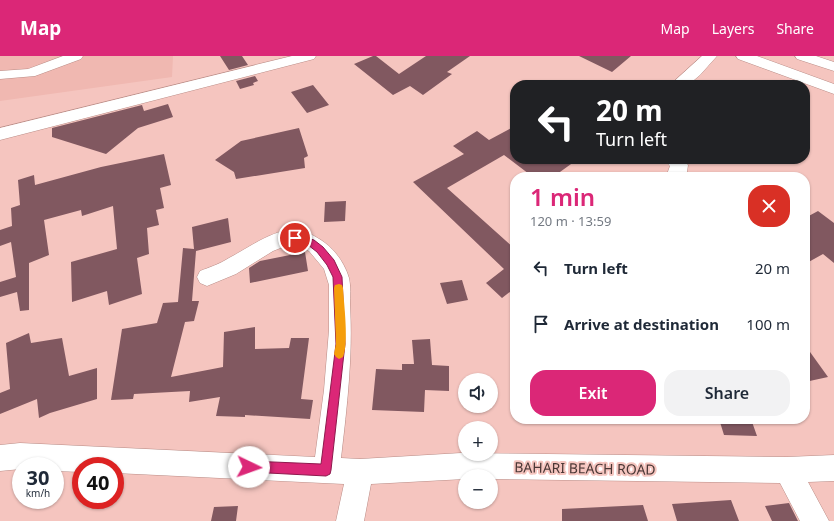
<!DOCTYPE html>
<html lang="en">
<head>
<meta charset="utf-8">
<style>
  :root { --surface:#fff; --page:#f2f2f3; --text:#1f2937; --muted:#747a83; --accent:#db2777 }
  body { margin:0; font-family:"Noto Sans",sans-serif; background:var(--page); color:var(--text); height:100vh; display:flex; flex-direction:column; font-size:15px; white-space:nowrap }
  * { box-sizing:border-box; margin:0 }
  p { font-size:13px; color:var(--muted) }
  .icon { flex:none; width:22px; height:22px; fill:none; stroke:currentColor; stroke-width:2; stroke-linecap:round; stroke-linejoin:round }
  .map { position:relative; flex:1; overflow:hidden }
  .side { position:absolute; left:510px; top:116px; width:300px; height:252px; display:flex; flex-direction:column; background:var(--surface); border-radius:16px; box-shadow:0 1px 3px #0004 }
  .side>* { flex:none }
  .top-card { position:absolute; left:510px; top:24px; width:300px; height:84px; border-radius:16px; box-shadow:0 1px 3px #0004; background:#202124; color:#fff; overflow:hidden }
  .tools { position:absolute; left:458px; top:317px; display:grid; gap:8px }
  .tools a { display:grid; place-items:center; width:40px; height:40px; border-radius:50%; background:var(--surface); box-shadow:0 1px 3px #0004; font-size:20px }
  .speed { position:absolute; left:12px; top:401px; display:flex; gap:8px; font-size:20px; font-weight:700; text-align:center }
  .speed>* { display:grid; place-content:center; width:52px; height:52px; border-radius:50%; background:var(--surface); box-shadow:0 1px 3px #0004; line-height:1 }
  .speed small { font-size:10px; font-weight:400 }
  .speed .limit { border:6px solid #d22; background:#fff; color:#111 }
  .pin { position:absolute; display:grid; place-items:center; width:34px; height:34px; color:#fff; margin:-17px; border:2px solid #fff; border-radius:50%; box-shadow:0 1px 4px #0007 }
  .me { position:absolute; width:44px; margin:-22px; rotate:93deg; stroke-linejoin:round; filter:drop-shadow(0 0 3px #0008) }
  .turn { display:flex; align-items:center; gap:14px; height:84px; padding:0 20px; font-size:18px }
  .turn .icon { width:52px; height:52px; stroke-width:2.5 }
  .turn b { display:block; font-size:28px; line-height:34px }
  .round { display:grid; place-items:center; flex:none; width:42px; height:42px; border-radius:16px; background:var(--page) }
  .headline { display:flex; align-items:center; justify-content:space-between; height:68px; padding:0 20px }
  h1 { font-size:24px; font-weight:600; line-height:30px; color:var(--accent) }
  .action { display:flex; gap:8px; margin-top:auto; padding:8px 20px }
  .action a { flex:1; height:46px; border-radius:16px; background:var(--accent); color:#fff; font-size:16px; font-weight:600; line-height:46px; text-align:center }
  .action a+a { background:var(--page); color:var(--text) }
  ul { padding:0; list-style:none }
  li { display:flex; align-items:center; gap:12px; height:56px; padding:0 20px }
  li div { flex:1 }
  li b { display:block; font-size:15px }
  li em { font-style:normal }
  header { display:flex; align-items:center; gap:24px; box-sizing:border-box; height:56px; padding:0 20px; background:var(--accent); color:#fff }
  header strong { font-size:19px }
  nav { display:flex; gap:22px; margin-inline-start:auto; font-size:14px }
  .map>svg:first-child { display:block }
  .built { fill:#f0b8b1 }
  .building { fill:#815860 }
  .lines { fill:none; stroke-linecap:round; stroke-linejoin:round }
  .minor-casing { stroke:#b98c86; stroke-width:1 }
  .minor { fill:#fff; fill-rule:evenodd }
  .route { fill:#db2777; stroke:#8e194d }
  .slow { fill:#f59e0b }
  .labels { text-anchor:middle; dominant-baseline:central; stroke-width:4; stroke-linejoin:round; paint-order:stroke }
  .near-street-label { font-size:14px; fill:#4a3735; stroke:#f5c5bf }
</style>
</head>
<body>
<header>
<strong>Map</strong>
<nav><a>Map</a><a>Layers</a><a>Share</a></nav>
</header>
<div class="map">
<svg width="834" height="465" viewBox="0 0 834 465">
  <rect width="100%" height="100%" fill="#f5c5bf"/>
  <path class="built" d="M0 0H173L172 21 0 45Z"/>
  <path class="building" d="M220 0H242L248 9 229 14Z
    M373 0H376L399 18 426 0H470L447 16 452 18 423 39 410 30 393 39 354 8Z
    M579 0H631L612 16Z
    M255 20 258 25 253 27 254 29 240 33 236 25Z
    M313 29 329 49 307 57 291 36Z
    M168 48 173 61 138 72 106 98 52 81V72L142 49 144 55Z
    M515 70V103H578L553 121H533L504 99 447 132 515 193V232L502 242 486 227 504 213 413 126 464 98 453 90 477 75 489 84Z
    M299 72 308 100 304 102 305 112 236 123 234 116 215 104 241 85Z
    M164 98 171 129 160 132 164 152 156 154 159 169 147 172 149 198 137 202 142 238 109 249 107 235 72 246 71 206 117 193 113 150 82 160 81 154 44 164 49 199 29 207V254L20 255 17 236 0 241V226L16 221 11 186 0 190V174L12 170 11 152 20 149 18 124 34 119 35 129 101 111Z
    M346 145 345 165 324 166 325 146Z
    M818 155 834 167V207L823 198 805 208V162Z
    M228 162 231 186 196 195 192 245H199L194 265 185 266 171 321 223 311 224 276 255 271V293L289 292 291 282H309L301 343 313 344 310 363 245 359V361L216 360 220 341 189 346 190 335 134 338 133 343 111 344 122 273 157 267 163 247 178 246 183 192 194 193 192 171Z
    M305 196 308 215 250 227 249 212 260 205Z
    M462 224 468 244 447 248 440 227Z
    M29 277 31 287 62 282 69 320 97 312V343L50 357 39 362 37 343 0 358V337L10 333 6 287Z
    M430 283 432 309 449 310V335L425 334 424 356 372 354 376 313 402 314V308H414L412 284Z
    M805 289 828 321 805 326Z
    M719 363H751L757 380 724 379Z
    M731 444 739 465H677L672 448Z
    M789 447 798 465H772L765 450Z
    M643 449 648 465H562V453Z
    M238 450 236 465H211L214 451Z"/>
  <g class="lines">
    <g class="minor-casing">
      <path id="minor" d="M63 0H83L81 3 35 20 0 23V15L28 13Z
        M292 0H316L314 3 0 84V72Z
        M702 0H717L700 19 688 29H670Z
        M736 0H757L834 28V38L738 3Z
        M795 0H816L834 6V15L797 3Z
        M664 103H683L688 109 687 116 684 121H666L670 110Z
        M295 173C321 179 341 196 349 222 351 231 350 240 350 249 353 300 347 351 341 402L360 403 461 397 787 401 834 399V425L808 426 829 465H800L780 427 491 423V420H465V423L371 428 364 465H336L344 428 115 417V410H81V416L55 415V410H21V413L0 415V389L20 387 315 401 324 334 329 274V229L324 213 309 195 299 190 288 189 273 195 236 218 207 230 200 227 197 221 200 215C210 211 220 208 229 202 250 191 270 175 295 173Z"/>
    </g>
    <use href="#minor" class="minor"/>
  </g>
  <path class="route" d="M295 178 314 184 323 191 334 204 342 221 345 288 331 414 330 418 326 420 249 416 245 415 243 411 245 407 249 405 321 408 336 288 333 221 327 209 317 196 308 189 292 184 291 182Z"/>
  <path class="slow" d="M339 228 342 229 343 232C344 249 349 287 343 301L339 303 336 301 334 298 336 288 334 232 335 229Z"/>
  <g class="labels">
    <g class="near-street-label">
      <text transform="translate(585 412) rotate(1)">BAHARI BEACH ROAD</text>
    </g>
  </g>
</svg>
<div class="tools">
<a><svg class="icon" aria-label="sound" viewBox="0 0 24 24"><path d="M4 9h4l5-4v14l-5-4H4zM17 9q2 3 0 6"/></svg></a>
<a>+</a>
<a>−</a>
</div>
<div class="speed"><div>30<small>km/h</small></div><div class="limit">40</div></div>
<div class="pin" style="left:295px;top:182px;background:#d93025"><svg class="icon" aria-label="arrive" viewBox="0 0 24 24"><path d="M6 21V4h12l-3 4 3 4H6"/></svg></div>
<svg class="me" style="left:249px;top:411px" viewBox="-20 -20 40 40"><circle r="19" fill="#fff"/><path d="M0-13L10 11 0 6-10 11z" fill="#db2777"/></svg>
<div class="top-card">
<div class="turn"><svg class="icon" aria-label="left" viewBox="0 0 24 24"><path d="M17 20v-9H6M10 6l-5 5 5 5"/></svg><div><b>20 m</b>Turn left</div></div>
</div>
<section class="side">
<div class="headline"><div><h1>1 min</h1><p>120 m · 13:59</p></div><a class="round" style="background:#d93025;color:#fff"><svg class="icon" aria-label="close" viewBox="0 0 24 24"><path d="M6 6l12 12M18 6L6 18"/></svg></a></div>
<ul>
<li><svg class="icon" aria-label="left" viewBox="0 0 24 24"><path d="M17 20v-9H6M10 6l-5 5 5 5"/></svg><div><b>Turn left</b></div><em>20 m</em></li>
<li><svg class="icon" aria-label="arrive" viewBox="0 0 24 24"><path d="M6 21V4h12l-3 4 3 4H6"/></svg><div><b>Arrive at destination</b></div><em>100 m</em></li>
</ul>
<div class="action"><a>Exit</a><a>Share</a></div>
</section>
</div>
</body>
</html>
